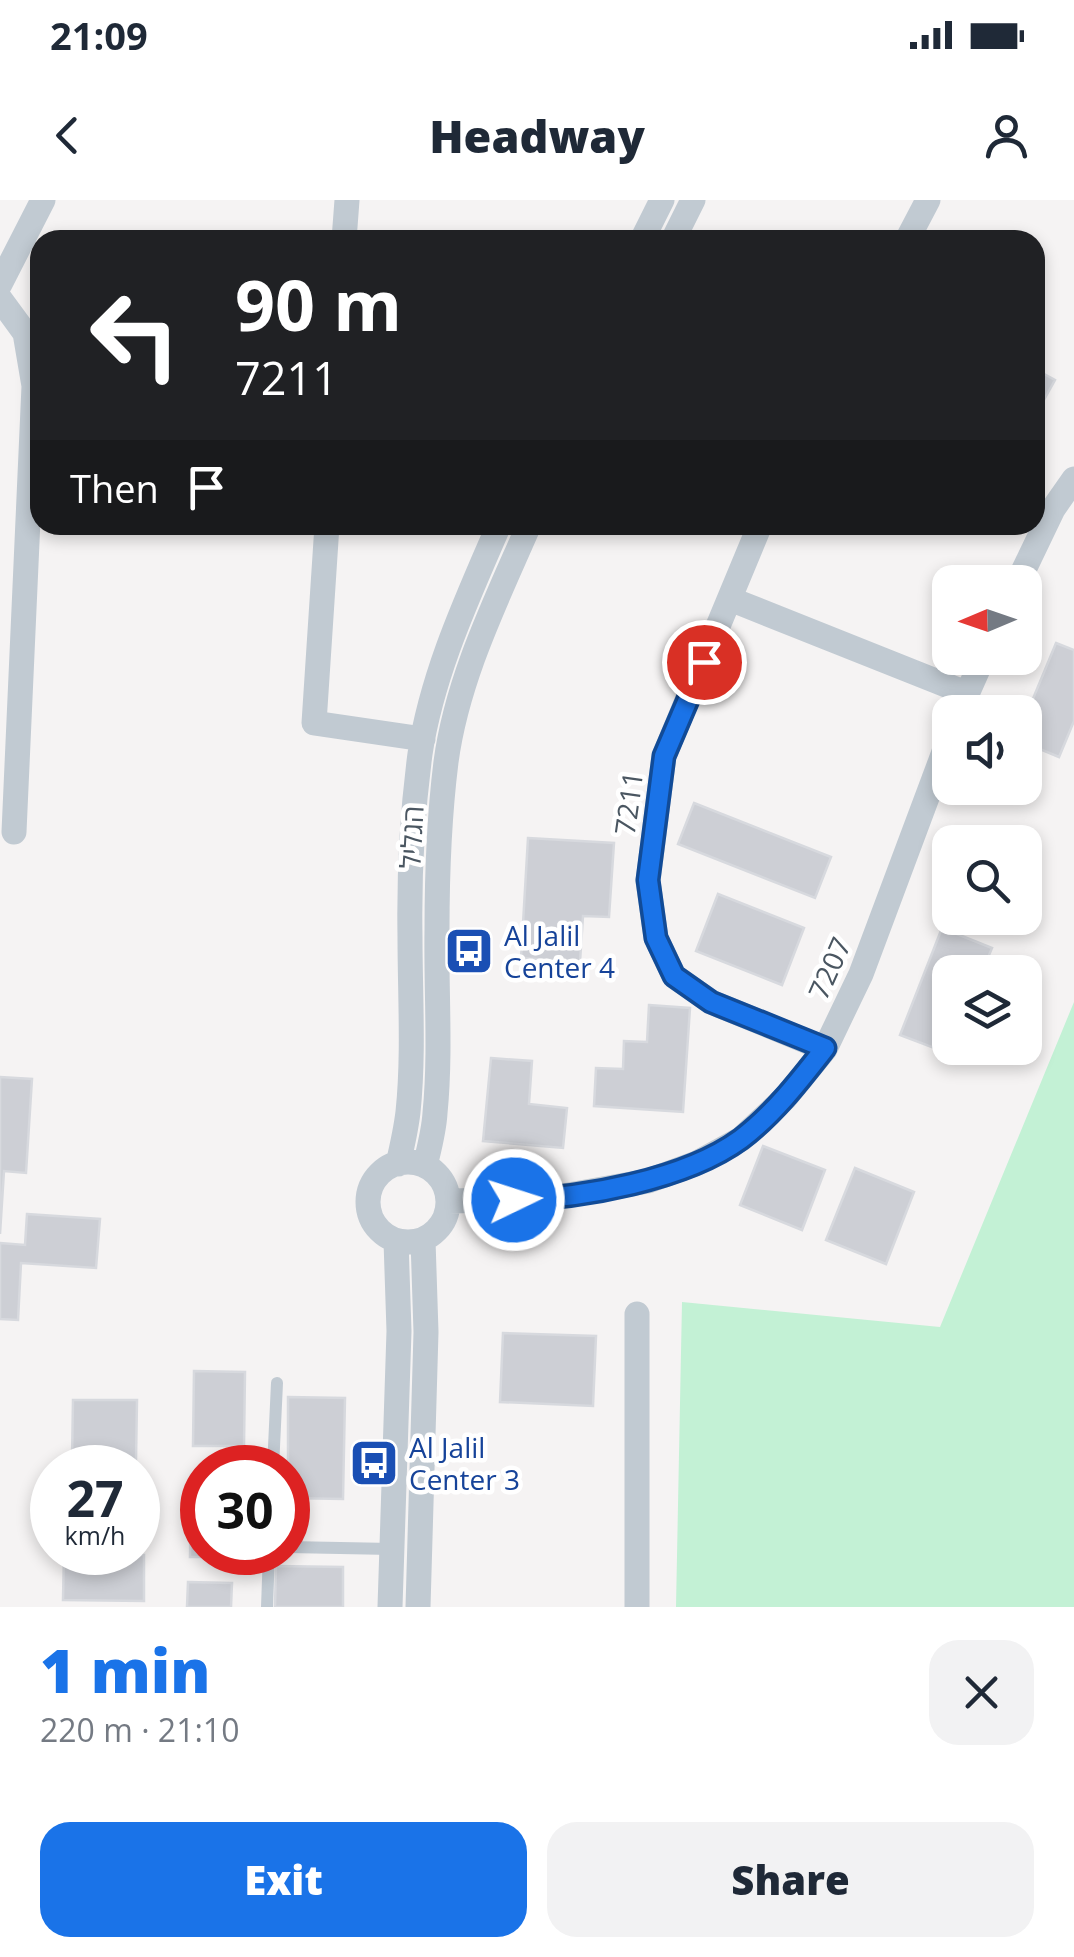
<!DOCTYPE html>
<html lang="en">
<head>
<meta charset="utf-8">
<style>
  :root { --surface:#fff; --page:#f2f2f3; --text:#1f2937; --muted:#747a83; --accent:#1a73e8 }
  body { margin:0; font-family:"Open Sans","Noto Sans Hebrew",sans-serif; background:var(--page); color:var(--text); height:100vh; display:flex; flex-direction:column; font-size:38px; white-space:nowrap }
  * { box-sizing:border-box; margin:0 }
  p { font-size:32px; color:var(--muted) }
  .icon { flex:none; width:55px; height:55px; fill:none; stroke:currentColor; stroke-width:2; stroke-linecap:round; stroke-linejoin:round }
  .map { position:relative; height:1407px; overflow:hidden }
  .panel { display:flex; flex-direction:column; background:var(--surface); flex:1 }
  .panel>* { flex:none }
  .guide { position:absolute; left:30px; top:30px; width:1015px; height:305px; border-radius:30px; box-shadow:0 5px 15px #0003; background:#202124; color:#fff; overflow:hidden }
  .needle { width:65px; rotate:268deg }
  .controls { position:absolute; left:932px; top:365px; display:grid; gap:20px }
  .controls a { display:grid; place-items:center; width:110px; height:110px; border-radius:20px; background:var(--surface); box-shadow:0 5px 15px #0003; font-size:50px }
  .speed { position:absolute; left:30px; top:1245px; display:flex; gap:20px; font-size:50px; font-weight:700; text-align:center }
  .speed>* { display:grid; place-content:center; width:130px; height:130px; border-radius:50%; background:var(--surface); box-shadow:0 5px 15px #0003; line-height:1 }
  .speed small { font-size:25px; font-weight:400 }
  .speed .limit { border:15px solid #d22; background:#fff; color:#111 }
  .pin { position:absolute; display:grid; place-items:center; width:85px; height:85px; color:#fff; margin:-42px; border:5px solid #fff; border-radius:50%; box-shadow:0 2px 10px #0007 }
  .me { position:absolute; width:110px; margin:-55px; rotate:86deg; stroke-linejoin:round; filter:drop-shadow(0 0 8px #0008) }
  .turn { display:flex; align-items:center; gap:35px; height:210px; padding:0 40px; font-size:45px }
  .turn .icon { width:130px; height:130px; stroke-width:2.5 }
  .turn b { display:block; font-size:70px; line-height:85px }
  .then { display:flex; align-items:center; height:95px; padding:0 40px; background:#0003; gap:20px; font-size:38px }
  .round { display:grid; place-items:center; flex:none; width:105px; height:105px; border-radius:30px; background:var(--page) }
  .head { display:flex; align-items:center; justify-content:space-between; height:170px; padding:0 40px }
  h1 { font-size:60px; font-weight:800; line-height:75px; color:var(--accent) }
  .action { display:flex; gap:20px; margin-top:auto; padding:20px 40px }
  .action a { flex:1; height:115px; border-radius:30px; background:var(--accent); color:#fff; font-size:40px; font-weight:800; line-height:115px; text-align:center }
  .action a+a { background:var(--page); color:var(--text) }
  .status { display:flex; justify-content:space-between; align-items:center; height:70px; padding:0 50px; background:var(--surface); direction:ltr }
  .status svg { height:28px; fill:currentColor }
  header { display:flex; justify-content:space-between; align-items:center; height:130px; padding:0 40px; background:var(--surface); font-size:45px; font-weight:800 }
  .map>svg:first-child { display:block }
  .green { fill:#c3f1d5 }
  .building { fill:#cdcfd5; stroke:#d7d9de; stroke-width:2.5 }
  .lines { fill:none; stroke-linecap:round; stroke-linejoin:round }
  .service { stroke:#c1cad2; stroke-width:12 }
  .minor { stroke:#c1cad2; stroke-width:25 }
  .route-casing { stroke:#114b97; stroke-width:25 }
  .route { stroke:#1a73e8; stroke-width:18 }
  .labels { text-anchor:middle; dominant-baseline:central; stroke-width:9; stroke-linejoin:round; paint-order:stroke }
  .street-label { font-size:28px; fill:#4a5661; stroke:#fff }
  .transit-label { font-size:28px; fill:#164399; stroke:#fff; text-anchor:start }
</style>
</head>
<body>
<div class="status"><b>21:09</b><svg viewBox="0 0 49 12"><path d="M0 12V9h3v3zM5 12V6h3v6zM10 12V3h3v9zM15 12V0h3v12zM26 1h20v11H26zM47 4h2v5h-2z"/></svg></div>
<header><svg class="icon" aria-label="back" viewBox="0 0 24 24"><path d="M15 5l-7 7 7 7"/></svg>Headway<svg class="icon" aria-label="person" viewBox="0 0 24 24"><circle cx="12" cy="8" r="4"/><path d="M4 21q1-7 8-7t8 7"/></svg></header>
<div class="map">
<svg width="1074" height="1407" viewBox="0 0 1074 1407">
  <rect width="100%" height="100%" fill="#f5f3f3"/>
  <path class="green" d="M1074 802V1407H676L682 1102 940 1127Z"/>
  <path class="building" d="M1035 169 1055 180 1035 216Z
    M1056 443 1074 450V521L1059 557 1025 543V518Z
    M694 603 831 657 815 698 678 644Z
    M528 638 614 643 609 717 583 716 580 762 521 758Z
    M718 694 804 728 782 785 696 751Z
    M942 728 992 748 982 772H950V848H953L950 854 900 835Z
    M649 805 690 808 683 912 594 906 596 868 623 869 624 841 647 842Z
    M491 858 532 861 529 904 567 908 563 948 483 941Z
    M0 877 32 879 26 973 4 971 0 1034Z
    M763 946 825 970 802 1030 740 1005Z
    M855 968 914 992 886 1064 826 1040Z
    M27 1014 100 1019 96 1068 21 1063 18 1120 0 1119V1043L25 1045Z
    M503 1133 596 1136 593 1206 500 1202Z
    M194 1171 245 1172 244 1246H193Z
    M288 1197 345 1198 343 1299 288 1298Z
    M73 1200H137L136 1260H108V1268H87V1259H72Z
    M138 1276H145V1320H138Z
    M191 1276 202 1277V1352H237V1357H190Z
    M64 1352H131V1355H144V1401L63 1400Z
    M276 1366 343 1367V1407H275Z
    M188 1382 232 1383 231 1407H187Z"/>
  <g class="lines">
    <path class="service" d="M273 1268 277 1183
      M288 1347 392 1349
      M267 1407 269 1352"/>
    <path class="minor" d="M344 40 347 0
      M642 40 662 0
      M673 40 693 0
      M907 40 928 0
      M0 84 43 0
      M0 99 25 133 34 186 14 632
      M327 325 314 523 423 539
      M760 325 664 556 648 681 656 738 674 776 711 802 825 849
      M1018 382 1053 309 1074 279
      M730 399 966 493
      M959 512 983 458
      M368 1002a40 40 0 1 1 80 0a40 40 0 1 1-80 0Z
      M398 964C402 947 406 929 408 912 414 854 410 795 410 737 409 676 412 614 420 554 432 474 467 399 499 325
      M425 966C429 949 434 931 435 913 441 852 436 791 437 730 437 674 439 618 446 562 457 479 496 401 529 325
      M449 1001 546 999 648 981 697 963 741 939 785 898 825 849 861 774 950 536
      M390 1407 399 1131 396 1041
      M418 1407 426 1132 423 1040
      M637 1407V1114"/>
  </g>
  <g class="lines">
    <g class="route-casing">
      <path id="route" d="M514 1000C582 998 685 980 741 939 774 914 800 880 825 848L711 802 674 776 656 738 648 680 664 556 704 462"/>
    </g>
    <use href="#route" class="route"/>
  </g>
  <defs>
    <g id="bus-square" transform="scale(2.5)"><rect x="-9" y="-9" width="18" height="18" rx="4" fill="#1a4fb4" stroke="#fff"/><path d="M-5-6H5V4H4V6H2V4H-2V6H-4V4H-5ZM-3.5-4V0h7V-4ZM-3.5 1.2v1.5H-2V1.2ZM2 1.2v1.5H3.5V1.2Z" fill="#fff"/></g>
  </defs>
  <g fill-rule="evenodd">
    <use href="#bus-square" x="469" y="751"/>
    <use href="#bus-square" x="374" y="1263"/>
  </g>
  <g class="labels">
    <g class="street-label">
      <text transform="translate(628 603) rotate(-82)">7211</text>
      <text transform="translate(411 637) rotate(-87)">הגליל</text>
      <text transform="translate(829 768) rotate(-66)">7207</text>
    </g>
    <g class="transit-label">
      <text x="504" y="735">Al Jalil<tspan x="504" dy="32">Center 4</tspan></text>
      <text x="409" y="1247">Al Jalil<tspan x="409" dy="32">Center 3</tspan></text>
    </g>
  </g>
</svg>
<div class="controls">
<a><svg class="needle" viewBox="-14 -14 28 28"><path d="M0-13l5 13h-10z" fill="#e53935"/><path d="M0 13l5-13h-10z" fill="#747a83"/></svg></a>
<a><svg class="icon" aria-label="sound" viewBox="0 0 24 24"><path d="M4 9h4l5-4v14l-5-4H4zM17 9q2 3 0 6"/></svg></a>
<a><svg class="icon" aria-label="search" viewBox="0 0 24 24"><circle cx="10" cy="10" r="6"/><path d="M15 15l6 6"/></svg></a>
<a><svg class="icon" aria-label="layers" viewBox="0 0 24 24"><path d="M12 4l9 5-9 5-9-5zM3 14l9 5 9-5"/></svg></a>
</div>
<div class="speed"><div>27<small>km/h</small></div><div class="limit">30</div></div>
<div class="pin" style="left:704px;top:462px;background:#d93025"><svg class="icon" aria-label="arrive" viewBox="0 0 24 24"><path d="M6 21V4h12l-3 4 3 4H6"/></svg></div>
<svg class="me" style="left:514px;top:1000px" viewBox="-20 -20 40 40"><circle r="17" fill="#1a73e8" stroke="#fff" stroke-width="3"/><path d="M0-11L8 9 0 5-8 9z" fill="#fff"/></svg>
<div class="guide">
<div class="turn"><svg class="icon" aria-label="left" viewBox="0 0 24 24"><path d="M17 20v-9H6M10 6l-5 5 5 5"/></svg><div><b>90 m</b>7211</div></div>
<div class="then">Then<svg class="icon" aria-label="arrive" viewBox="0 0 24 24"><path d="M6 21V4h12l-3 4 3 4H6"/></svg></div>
</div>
</div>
<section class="panel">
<div class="head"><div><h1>1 min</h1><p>220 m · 21:10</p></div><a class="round"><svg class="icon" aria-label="close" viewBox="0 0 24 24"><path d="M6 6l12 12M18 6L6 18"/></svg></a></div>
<div class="action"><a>Exit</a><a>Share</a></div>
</section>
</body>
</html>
